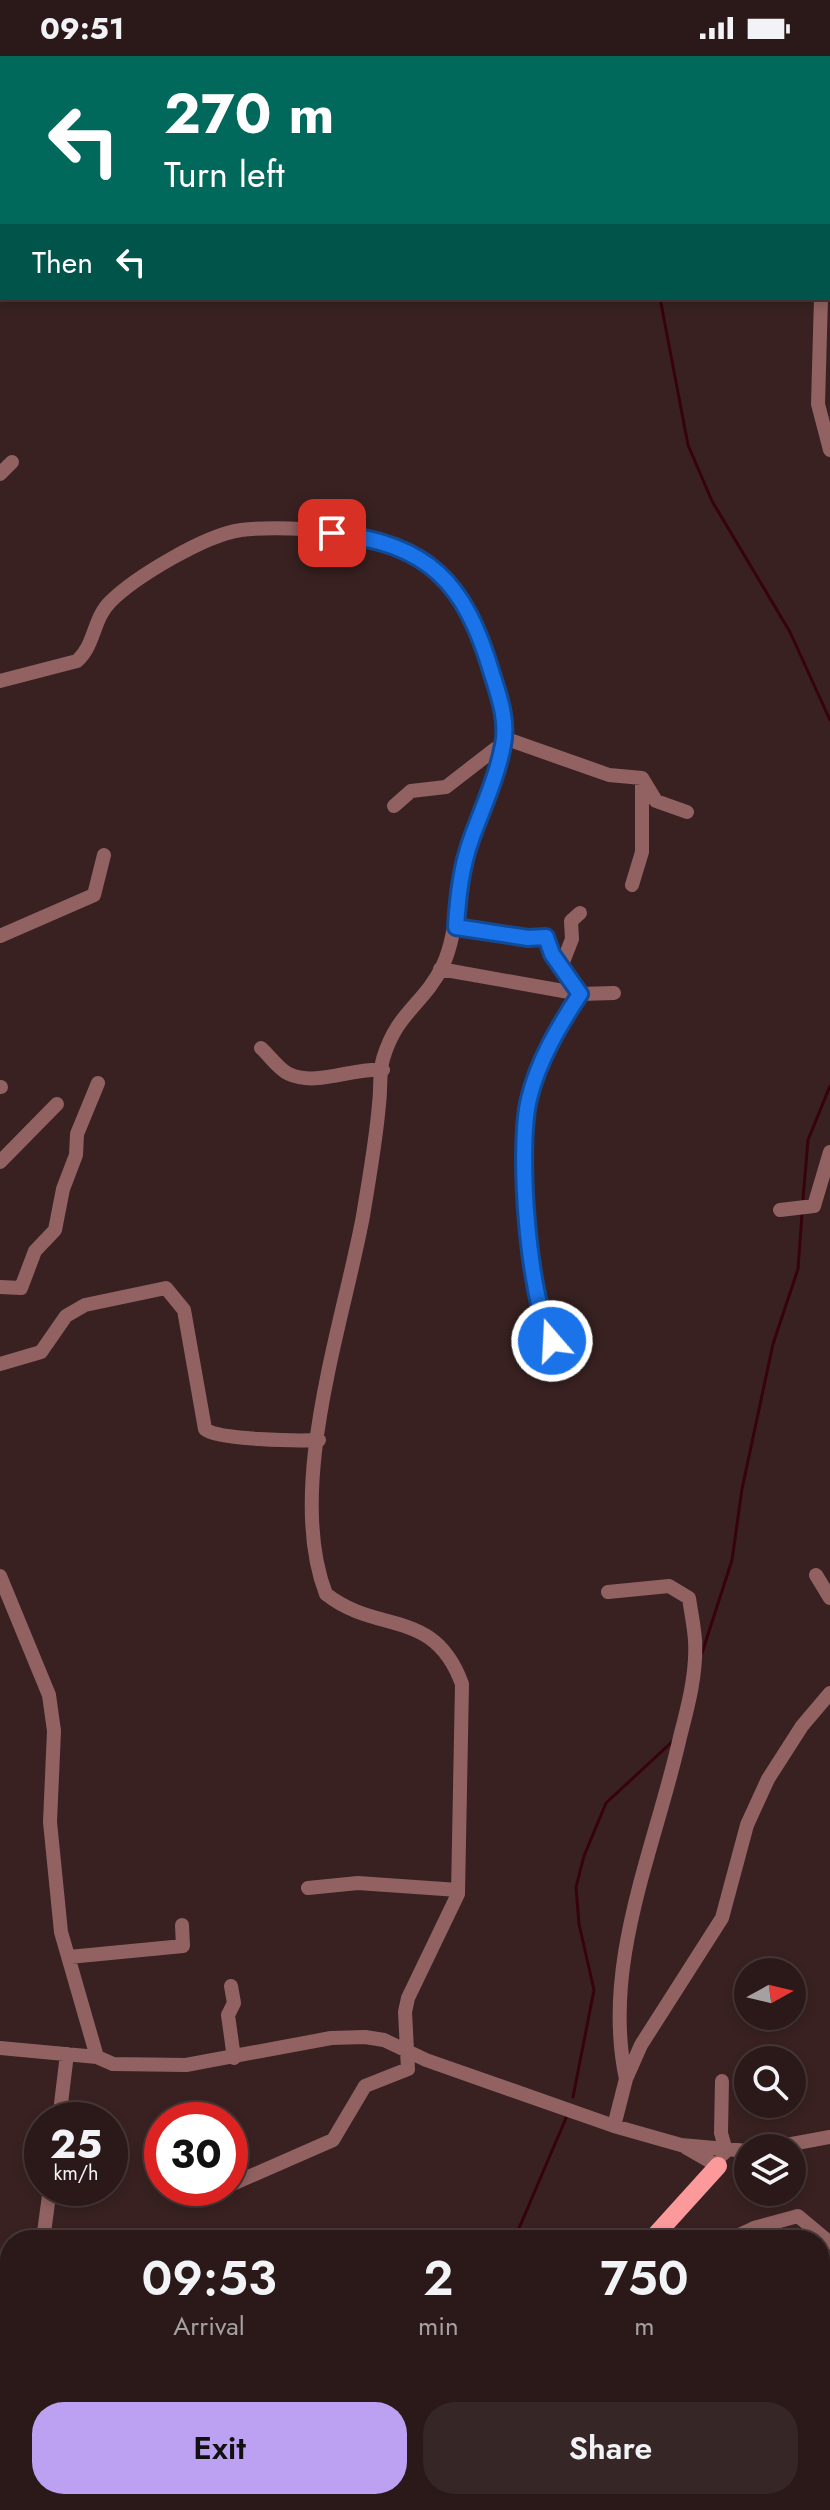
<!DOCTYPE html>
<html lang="en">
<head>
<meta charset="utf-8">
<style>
  :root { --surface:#2b1919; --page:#372626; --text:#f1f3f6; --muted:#a6a0a2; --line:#473838; --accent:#bca0f2 }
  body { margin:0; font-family:Jost,sans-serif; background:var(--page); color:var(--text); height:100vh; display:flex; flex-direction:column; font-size:30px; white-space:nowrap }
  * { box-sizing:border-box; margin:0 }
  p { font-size:26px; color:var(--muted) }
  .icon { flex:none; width:44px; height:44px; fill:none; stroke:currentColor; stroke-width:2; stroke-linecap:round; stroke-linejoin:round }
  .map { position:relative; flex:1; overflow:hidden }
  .sheet { position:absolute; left:0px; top:2174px; width:830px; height:280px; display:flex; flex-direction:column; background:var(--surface); border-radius:32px 32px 0 0; box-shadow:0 4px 12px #0003,0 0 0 2px var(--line) }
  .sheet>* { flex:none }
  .top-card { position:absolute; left:0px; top:0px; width:830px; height:244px; box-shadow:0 4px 12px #0003,0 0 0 2px var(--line); background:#00695c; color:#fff; overflow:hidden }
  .needle { width:52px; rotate:82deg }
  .tools { position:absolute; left:734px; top:1902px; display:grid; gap:16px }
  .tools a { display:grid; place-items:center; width:72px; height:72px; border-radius:50%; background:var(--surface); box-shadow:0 4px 12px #0003,0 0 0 2px var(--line); font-size:40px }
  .speed { position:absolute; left:24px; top:2046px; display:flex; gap:16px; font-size:40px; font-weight:700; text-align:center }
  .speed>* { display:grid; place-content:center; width:104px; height:104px; border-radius:50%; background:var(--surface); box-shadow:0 4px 12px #0003,0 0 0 2px var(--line); line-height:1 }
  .speed small { font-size:20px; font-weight:400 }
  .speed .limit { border:12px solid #d22; background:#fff; color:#111 }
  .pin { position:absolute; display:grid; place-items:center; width:68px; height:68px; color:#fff; margin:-34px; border-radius:16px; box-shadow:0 4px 12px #0006 }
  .me { position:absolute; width:88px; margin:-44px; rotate:341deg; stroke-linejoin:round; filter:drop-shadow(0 0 6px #0008) }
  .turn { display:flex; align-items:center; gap:28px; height:168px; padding:0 32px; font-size:36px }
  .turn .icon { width:104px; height:104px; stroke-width:2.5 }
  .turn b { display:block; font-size:56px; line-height:68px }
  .then { display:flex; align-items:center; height:76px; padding:0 32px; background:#0003; gap:16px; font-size:30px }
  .eta { display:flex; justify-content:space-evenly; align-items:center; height:136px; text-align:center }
  .eta b { font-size:48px; font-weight:600; line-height:56px }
  .button { display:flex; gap:16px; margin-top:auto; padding:16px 32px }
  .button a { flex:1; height:92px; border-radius:32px; background:var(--accent); color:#111; font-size:32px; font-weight:600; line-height:92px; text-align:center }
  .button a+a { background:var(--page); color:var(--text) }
  .status { display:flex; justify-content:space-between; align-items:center; height:56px; padding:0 40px; background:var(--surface); direction:ltr }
  .status svg { height:22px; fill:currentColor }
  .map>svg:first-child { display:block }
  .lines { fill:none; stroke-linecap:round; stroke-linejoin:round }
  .stream { stroke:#37030a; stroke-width:3 }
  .minor { stroke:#926262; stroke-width:14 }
  .major { stroke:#fc999b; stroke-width:18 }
  .route-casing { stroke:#114b97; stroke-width:20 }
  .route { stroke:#1a73e8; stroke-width:14 }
</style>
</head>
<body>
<div class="status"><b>09:51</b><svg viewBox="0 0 49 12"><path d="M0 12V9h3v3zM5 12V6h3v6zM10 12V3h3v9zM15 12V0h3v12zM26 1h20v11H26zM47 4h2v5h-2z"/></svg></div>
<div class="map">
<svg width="830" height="2454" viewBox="0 0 830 2454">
  <rect width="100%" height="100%" fill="#392121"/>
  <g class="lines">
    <path class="stream" d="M532 0 533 2
      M660 242 688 389 712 445 790 576 830 664
      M803 1143 808 1084 830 1030
      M702 1597 732 1504 742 1433 773 1288 798 1213 802 1158
      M573 2041 594 1934 579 1868 576 1831 584 1800 606 1747 673 1685
      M514 2184 566 2062
      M354 2454 363 2444"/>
    <path class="minor" d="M801 2 802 0
      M828 28 830 27
      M0 163H2
      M821 242 818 348 830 394
      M0 418 12 406
      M0 625 77 605C95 589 93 563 110 546 135 521 205 479 241 474 276 470 334 473 368 482 446 502 475 554 495 626 500 648 508 670 503 692 494 732 474 768 464 806 455 841 458 876 443 909 424 949 397 955 383 1003 379 1017 381 1033 379 1048 376 1085 369 1123 363 1160 343 1268 285 1433 326 1538 378 1579 434 1551 462 1628L458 1838 408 1942 405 1956 408 2013 365 2030 333 2084 230 2129
      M504 682 609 719 642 722V796L632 829
      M642 722 656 745 687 756
      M394 750 411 735 446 731 495 693 503 692
      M456 871 528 882 546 881 552 898 580 938
      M0 880 94 839 104 799
      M561 911 572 883 571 865 580 857
      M440 913 580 938 614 937
      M261 992C269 999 279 1014 289 1018 317 1031 354 1011 383 1014
      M0 1031H1
      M0 1106 57 1048
      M780 1154 814 1150 830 1096
      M0 1231 21 1232 35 1195 55 1174 63 1133 76 1099 77 1078 98 1027
      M552 1285C528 1243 517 1091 529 1043 538 1005 559 970 580 938
      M0 1308 41 1296 66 1260 85 1249 166 1232 184 1254 205 1373C217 1384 299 1385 319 1384
      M816 1519 830 1542
      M0 1520 49 1639 54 1675 50 1766 61 1876 97 2001
      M608 1536 669 1530 689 1542C691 1556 694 1570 695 1584 697 1617 688 1650 680 1681 655 1793 601 1908 626 2023
      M308 1832 358 1827 458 1834
      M69 1901 183 1890 182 1869
      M231 1930 234 1947 228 1959 234 2002
      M0 1992 97 2001 113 2008 186 2009 331 1982 365 1981 384 1984 426 2004 614 2070 681 2089 748 2095
      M722 2025 721 2077 726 2095 722 2099
      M59 2064 67 1998
      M614 2070 626 2023 641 1989 722 1862 747 1769 768 1723 802 1670 830 1637
      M685 2091 718 2110
      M770 2092 830 2081
      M212 2136 222 2132
      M43 2184 50 2132
      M728 2184 754 2172 798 2160 830 2187
      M0 2230 10 2225
      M828 2284 830 2290
      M820 2372H830"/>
    <path class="major" d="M651 2184 718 2110
      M520 2454 523 2444"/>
  </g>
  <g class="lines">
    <g class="route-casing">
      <path id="route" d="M332 477C429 488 465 526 492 618 499 640 508 665 503 689 497 721 483 751 472 781 461 811 458 840 456 871L528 882 546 881 552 898 580 938C559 970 538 1005 529 1043 517 1092 528 1243 552 1285"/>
    </g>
    <use href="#route" class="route"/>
  </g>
</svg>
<div class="tools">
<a><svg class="needle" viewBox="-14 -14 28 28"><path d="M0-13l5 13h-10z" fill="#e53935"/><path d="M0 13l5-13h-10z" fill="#a6a0a2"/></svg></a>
<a><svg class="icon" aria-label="search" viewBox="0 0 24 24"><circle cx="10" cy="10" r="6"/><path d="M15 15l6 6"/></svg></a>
<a><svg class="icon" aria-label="layers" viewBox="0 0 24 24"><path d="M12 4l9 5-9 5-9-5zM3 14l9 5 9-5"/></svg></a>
</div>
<div class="speed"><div>25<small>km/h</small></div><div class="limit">30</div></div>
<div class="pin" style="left:332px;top:477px;background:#d93025"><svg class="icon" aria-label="arrive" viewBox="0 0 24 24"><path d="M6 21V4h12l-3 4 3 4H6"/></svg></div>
<svg class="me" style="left:552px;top:1285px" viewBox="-20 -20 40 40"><circle r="17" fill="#1a73e8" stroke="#fff" stroke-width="3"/><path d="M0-11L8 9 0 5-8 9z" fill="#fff"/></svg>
<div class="top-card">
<div class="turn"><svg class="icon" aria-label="left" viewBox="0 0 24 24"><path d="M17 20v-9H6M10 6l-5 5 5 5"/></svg><div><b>270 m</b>Turn left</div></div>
<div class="then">Then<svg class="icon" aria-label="left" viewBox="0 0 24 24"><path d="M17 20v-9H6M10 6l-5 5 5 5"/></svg></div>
</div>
<section class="sheet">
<div class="eta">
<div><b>09:53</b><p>Arrival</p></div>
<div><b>2</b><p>min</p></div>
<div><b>750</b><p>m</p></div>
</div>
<div class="button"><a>Exit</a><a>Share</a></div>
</section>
</div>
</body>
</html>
